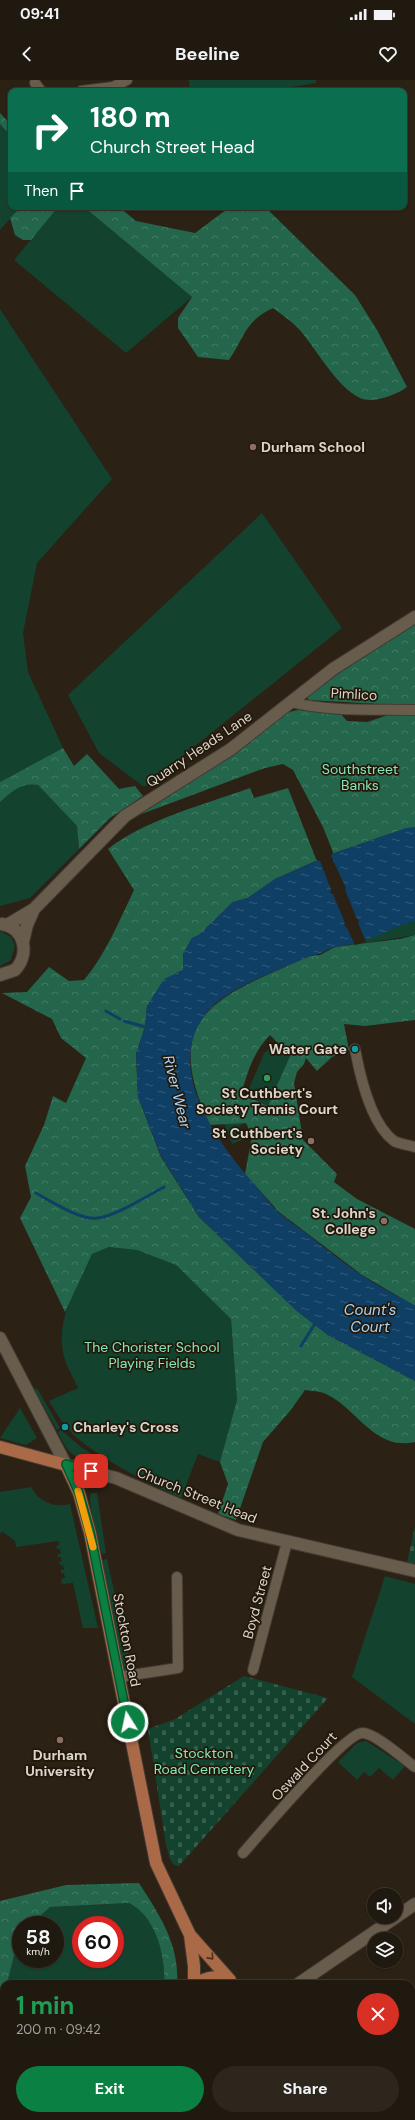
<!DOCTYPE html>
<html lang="en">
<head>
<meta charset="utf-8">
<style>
  :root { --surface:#20190f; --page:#2d261d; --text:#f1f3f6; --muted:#a2a09e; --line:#3d382f; --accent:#0b8043 }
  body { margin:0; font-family:"DM Sans",sans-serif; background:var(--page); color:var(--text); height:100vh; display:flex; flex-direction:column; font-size:15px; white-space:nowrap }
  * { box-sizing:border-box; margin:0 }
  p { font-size:13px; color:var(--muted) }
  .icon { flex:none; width:22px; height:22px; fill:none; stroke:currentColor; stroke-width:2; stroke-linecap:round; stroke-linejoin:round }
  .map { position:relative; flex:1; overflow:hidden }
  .side { position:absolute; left:0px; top:1900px; width:415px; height:140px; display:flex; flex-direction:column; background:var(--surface); border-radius:12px 12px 0 0; box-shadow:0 1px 3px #0004,0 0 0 1px var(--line) }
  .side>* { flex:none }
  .hud { position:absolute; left:8px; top:8px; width:399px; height:122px; border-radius:8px; box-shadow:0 1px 3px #0004,0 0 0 1px var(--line); background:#0b6e4f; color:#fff; overflow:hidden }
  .fabs { position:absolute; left:367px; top:1808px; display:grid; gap:8px }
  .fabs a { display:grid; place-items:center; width:36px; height:36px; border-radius:50%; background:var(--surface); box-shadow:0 1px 3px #0004,0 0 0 1px var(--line); font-size:20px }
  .speed { position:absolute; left:12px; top:1836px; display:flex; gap:8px; font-size:20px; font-weight:700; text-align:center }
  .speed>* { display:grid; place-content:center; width:52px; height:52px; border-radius:50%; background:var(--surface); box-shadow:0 1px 3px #0004,0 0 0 1px var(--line); line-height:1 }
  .speed small { font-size:10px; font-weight:400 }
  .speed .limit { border:6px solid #d22; background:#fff; color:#111 }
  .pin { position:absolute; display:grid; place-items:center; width:34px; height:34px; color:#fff; margin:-17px; border-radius:8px; box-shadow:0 2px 6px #0006 }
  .me { position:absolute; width:44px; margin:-22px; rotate:350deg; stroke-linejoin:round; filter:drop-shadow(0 0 3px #0008) }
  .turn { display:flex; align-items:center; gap:14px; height:84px; padding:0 16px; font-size:18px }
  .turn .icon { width:52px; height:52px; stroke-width:2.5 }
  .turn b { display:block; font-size:28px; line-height:34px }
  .then { display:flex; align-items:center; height:38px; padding:0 16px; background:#0003; gap:8px; font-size:15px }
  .round { display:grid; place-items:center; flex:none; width:42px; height:42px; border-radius:21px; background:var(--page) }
  .head { display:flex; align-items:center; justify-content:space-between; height:68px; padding:0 16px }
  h1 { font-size:24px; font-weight:700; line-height:30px; color:#1e9e55 }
  .primary-button { display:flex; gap:8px; margin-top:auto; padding:8px 16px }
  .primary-button a { flex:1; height:46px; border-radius:24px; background:var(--accent); color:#fff; font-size:16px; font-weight:700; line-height:46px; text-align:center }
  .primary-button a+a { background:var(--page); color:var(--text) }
  .status { display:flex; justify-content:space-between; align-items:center; height:28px; padding:0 20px; background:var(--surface); direction:ltr }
  .status svg { height:11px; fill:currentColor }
  header { display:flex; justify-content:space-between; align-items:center; height:52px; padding:0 16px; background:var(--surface); font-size:18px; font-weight:700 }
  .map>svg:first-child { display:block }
  .green { fill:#13432f; fill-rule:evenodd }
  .forest { fill:url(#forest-crowns); fill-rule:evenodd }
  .cemetery { fill:url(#cemetery-stones) }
  .water { fill:url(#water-ripples) }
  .pier { fill:#2b2114 }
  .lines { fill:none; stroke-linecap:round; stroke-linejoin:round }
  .stream { stroke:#103f65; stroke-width:3 }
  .street-casing { stroke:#433b32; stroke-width:12 }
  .secondary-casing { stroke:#433b32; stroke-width:14 }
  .primary-casing { stroke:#433b32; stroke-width:14 }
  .street { stroke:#685c4d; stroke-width:10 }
  .secondary { stroke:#685c4d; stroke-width:12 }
  .primary { stroke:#ab6a47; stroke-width:12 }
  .oneway { stroke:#4a311c }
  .route-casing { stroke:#07532c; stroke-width:10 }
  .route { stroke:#0b8043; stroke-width:7 }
  .slow { stroke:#f59e0b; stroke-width:7 }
  .education-dot { fill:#8d6e63; stroke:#21180a; stroke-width:1.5 }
  .culture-dot { fill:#0f9aa8; stroke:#21180a; stroke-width:1.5 }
  .leisure-dot { fill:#2e9e5b; stroke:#21180a; stroke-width:1.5 }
  .labels { text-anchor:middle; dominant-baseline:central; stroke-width:3.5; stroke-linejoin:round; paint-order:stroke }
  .poi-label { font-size:14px; font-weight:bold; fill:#dcd5cd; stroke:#21180a; text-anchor:end }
  .street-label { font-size:14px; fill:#dcd5cd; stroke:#21180a }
  .park-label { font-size:14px; fill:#85e6ba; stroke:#21180a }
  .water-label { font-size:15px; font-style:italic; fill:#aad2f7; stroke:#21180a }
</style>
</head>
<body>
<div class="status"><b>09:41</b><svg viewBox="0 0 49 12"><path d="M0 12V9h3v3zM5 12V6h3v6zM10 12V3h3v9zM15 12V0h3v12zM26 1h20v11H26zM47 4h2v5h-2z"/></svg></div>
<header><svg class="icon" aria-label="back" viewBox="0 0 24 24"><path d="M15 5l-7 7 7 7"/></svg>Beeline<svg class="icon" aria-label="heart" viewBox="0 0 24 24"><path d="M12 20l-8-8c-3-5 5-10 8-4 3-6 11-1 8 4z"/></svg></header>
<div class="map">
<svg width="415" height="2040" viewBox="0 0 415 2040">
  <defs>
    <pattern id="forest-crowns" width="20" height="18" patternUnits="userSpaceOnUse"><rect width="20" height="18" fill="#23664b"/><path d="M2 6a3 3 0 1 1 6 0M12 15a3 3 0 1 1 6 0" fill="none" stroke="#427b64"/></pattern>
    <pattern id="cemetery-stones" width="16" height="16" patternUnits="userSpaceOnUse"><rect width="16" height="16" fill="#13432f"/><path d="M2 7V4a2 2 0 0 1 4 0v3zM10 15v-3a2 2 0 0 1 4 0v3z" fill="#355d4c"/></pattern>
    <pattern id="water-ripples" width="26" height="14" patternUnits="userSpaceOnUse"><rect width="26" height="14" fill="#103f65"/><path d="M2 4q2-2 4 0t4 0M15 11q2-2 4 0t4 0" fill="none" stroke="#325a7a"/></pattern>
  </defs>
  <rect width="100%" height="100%" fill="#2b2114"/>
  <path class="green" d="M189 0H316V3L266 11H190Z
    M0 44 8 53 11 60V127H21L0 150Z
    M58 127H84L192 217 126 273 14 180Z
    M0 229 112 399 37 483 23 553 28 592 63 668 0 702Z
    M262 433 342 548 144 707 99 673 68 615Z
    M29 704 38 705 77 746 79 769 30 818 0 826V722L18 707Z
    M415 841V855L343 867C367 859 390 847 415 841Z
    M0 851 11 857 15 866 11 880 0 886Z
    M272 967 290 976 269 1026 246 1016 264 973Z
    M231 1042 246 1043 239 1046 245 1059 232 1064 224 1043Z
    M109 1167 137 1170 176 1185 231 1239 237 1320 220 1382 198 1374 181 1418C145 1401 107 1383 77 1358 65 1348 57 1334 49 1321L78 1308C74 1299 68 1289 65 1280 53 1243 77 1205 92 1174Z
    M37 1308 60 1348 57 1350 34 1309Z
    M20 1328 37 1358 26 1365 0 1358Z
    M61 1350 81 1367 105 1382 104 1387C76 1377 71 1380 58 1352Z
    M31 1407C39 1422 53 1428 70 1424L98 1548H83L73 1503 62 1504 61 1499 65 1498 64 1493 61 1494V1490H64L63 1485H60L59 1482 62 1481 61 1477H58V1474H61L60 1469H57L56 1466 59 1465V1461L16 1467 15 1461 3 1452 0 1453V1412Z
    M91 1413H97L106 1473 102 1474C99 1459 87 1427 91 1413Z
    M107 1479 132 1591 124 1592 102 1480Z
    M385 1496 415 1504V1644L352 1597Z
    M366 1661 405 1686 393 1700 379 1688 370 1697 364 1692 357 1700 338 1682 357 1663Z
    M130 1823C156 1836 166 1876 164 1904H7L19 1855 21 1853V1879H55V1845H30L50 1827ZM81 1845H115V1879H81Z
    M4 1915V2036H123L121 2040H0V1931Z
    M177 2036H185L198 2040H175Z"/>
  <path class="forest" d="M0 33 11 45V60L8 53 0 44Z
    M21 127H58L31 160H23L15 155 10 138Z
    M84 127H119L136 141 195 153 230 127H265L355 215 377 250 407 307C396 315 373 324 360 318 336 307 315 266 297 247 290 240 281 234 273 228 246 240 244 258 229 280L198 277 178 248V238L192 217Z
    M415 543V626L308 620V616L379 564Z
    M298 630 339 632 347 641 367 642 394 633H415V747L383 756 332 774 333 772 323 747 293 690 283 684 265 688 128 739 247 665 285 633Z
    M63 668 74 686 87 674 119 709 135 706 143 716 110 738 79 769 77 746 38 705C21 702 13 711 0 722V702Z
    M250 708 254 718 288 708 316 779 318 780 275 799 248 818 233 822 199 855 192 858 183 874V890L176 893 147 926 145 947 136 974 138 1017 161 1077 199 1137 297 1231 328 1255 415 1301V1362C374 1371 358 1329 326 1314 320 1311 311 1311 305 1310L290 1331 263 1362 236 1440 218 1434 228 1404 220 1382 237 1320 231 1239 176 1185 137 1170 109 1167 92 1174 65 1232 20 1138 31 1117 25 1086 44 1045 53 1016 66 1023 86 978 61 958 52 939 2 913 27 912 49 887 69 901 84 900C106 874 119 841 134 810L108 769C144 740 206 724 250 708Z
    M415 855V940L365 946 344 944 349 970 332 977 317 991 306 978 304 984 297 992 294 1003 303 1060 337 1094 334 1102 357 1119 415 1149V1226L362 1195 279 1132 245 1094 252 1056 246 1043 210 1045C157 933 220 916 310 876L320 875 335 867 400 859ZM270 955 290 976 268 1026 241 1014C248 992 253 972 270 955Z
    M139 1803C159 1834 180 1865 177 1904H164C166 1877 156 1836 129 1823L50 1827 30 1845H21V1853L19 1855 7 1904H4V1915L0 1931V1821L66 1805Z
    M123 2036H151L158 2040H121Z"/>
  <path class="cemetery" d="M415 1446V1483L407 1482Z
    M244 1596 328 1618 179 1786C169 1785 169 1773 166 1765L148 1649 175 1639Z"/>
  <path class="water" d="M415 747V841C399 845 384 853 369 859 358 863 347 865 336 867 326 869 321 875 310 876 282 889 226 908 207 932 162 988 217 1062 255 1105 263 1114 270 1124 278 1132 287 1140 298 1147 307 1154 325 1168 342 1182 360 1194 377 1206 397 1215 415 1226V1301L328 1255 297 1231 199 1137 161 1076 138 1017 136 974 145 947 147 926 164 899 183 890V874L192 858 199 855 233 822 248 818 275 799 340 771 406 748Z"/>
  <path class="pier" d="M333 772 331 776 346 808 345 810 357 839 359 840 358 843 366 862 355 865 347 848 344 845 345 843 333 814 330 813 331 809 320 781 316 779Z"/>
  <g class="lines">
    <path class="stream" d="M106 931 120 939
      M124 941 149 948
      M36 1113C50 1121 82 1141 98 1138 116 1136 147 1116 164 1107
      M301 1266 316 1242"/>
    <g class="street-casing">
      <path id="street" d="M35 3 41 11
        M81 11 113 7 127 0
        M291 622C328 632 376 629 415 630
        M355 969C360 996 371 1044 394 1061 399 1064 409 1065 415 1067
        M253 1590 287 1462
        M119 1597 178 1588 177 1497
        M243 1773C260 1754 344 1654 362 1653 374 1652 404 1679 415 1687
        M411 2003H415"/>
    </g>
    <g class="secondary-casing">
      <path id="secondary" d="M7 845 34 829 125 736 231 669 333 589 415 537
        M23 862 27 845 34 829
        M0 895 15 890C30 874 25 848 2 844
        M0 1258 66 1385 116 1398 238 1450 415 1491
        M396 1837 415 1824
        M298 1904 396 1837"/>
    </g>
    <g class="primary-casing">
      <path id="primary" d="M0 1367 66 1385 79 1413 90 1453 156 1783 190 1855 230 1900
        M190 1855 194 1886V1904
        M195 1904C206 1897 220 1894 231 1902
        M159 2040 161 2036"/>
    </g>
    <use href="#street" class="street"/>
    <use href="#secondary" class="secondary"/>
    <use href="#primary" class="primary"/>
  </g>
  <defs><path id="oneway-chevron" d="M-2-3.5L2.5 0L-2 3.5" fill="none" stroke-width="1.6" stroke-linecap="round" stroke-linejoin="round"/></defs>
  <use class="oneway" href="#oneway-chevron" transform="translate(211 1877) rotate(48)"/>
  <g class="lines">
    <g class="route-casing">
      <path id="route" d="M91 1391 66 1384 79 1413 90 1452 128 1642"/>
    </g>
    <use href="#route" class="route"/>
    <path class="slow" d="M78 1411 93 1467"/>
  </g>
  <g class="education-dot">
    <circle cx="253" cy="367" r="4"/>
    <circle cx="311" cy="1061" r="4"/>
    <circle cx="384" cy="1141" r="4"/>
    <circle cx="60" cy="1660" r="4"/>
  </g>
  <g class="culture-dot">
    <circle cx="355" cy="969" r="4"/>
    <circle cx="65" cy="1347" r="4"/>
  </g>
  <circle class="leisure-dot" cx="267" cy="998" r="4"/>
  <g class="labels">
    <g class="poi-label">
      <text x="261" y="367" text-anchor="start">Durham School</text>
      <text x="347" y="969">Water Gate</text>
      <text x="267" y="1013" text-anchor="middle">St Cuthbert's<tspan x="267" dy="16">Society Tennis Court</tspan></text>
      <text x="303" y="1053">St Cuthbert's<tspan x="303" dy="16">Society</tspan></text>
      <text x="376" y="1133">St. John's<tspan x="376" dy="16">College</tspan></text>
      <text x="73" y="1347" text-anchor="start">Charley's Cross</text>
      <text x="60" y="1675" text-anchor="middle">Durham<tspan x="60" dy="16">University</tspan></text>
    </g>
    <g class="street-label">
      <text transform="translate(354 614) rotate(3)">Pimlico</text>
      <text transform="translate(199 669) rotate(-34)">Quarry Heads Lane</text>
      <text transform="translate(197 1415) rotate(22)">Church Street Head</text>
      <text transform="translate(257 1522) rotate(-75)">Boyd Street</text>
      <text transform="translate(127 1560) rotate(79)">Stockton Road</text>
      <text transform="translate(304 1686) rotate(-47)">Oswald Court</text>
    </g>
    <g class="park-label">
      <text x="360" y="689">Southstreet<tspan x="360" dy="16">Banks</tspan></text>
      <text x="152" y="1267">The Chorister School<tspan x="152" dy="16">Playing Fields</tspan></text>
      <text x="204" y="1673">Stockton<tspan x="204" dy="16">Road Cemetery</tspan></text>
    </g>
    <g class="water-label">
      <text transform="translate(177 1012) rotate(76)">River Wear</text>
      <text x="370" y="1230">Count's<tspan x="370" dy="17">Court</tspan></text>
    </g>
  </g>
</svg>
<div class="fabs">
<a><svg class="icon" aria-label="sound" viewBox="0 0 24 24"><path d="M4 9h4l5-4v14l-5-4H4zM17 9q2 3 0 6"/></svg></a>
<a><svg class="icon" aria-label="layers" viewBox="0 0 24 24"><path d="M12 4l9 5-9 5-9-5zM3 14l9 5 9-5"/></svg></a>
</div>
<div class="speed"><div>58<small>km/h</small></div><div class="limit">60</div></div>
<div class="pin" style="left:91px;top:1391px;background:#d93025"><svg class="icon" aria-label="arrive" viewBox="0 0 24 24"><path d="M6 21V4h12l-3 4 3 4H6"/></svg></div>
<svg class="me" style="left:128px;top:1642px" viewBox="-20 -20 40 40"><circle r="17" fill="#0b8043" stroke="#fff" stroke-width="3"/><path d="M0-11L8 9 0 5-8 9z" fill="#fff"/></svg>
<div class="hud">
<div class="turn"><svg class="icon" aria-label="right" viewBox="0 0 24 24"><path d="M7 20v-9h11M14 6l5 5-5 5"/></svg><div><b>180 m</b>Church Street Head</div></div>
<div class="then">Then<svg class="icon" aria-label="arrive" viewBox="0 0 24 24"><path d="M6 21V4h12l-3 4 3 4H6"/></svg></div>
</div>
<section class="side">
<div class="head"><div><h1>1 min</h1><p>200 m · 09:42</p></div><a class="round" style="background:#d93025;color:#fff"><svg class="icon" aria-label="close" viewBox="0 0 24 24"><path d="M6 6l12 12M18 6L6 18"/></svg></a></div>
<div class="primary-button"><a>Exit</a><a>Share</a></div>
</section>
</div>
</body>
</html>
